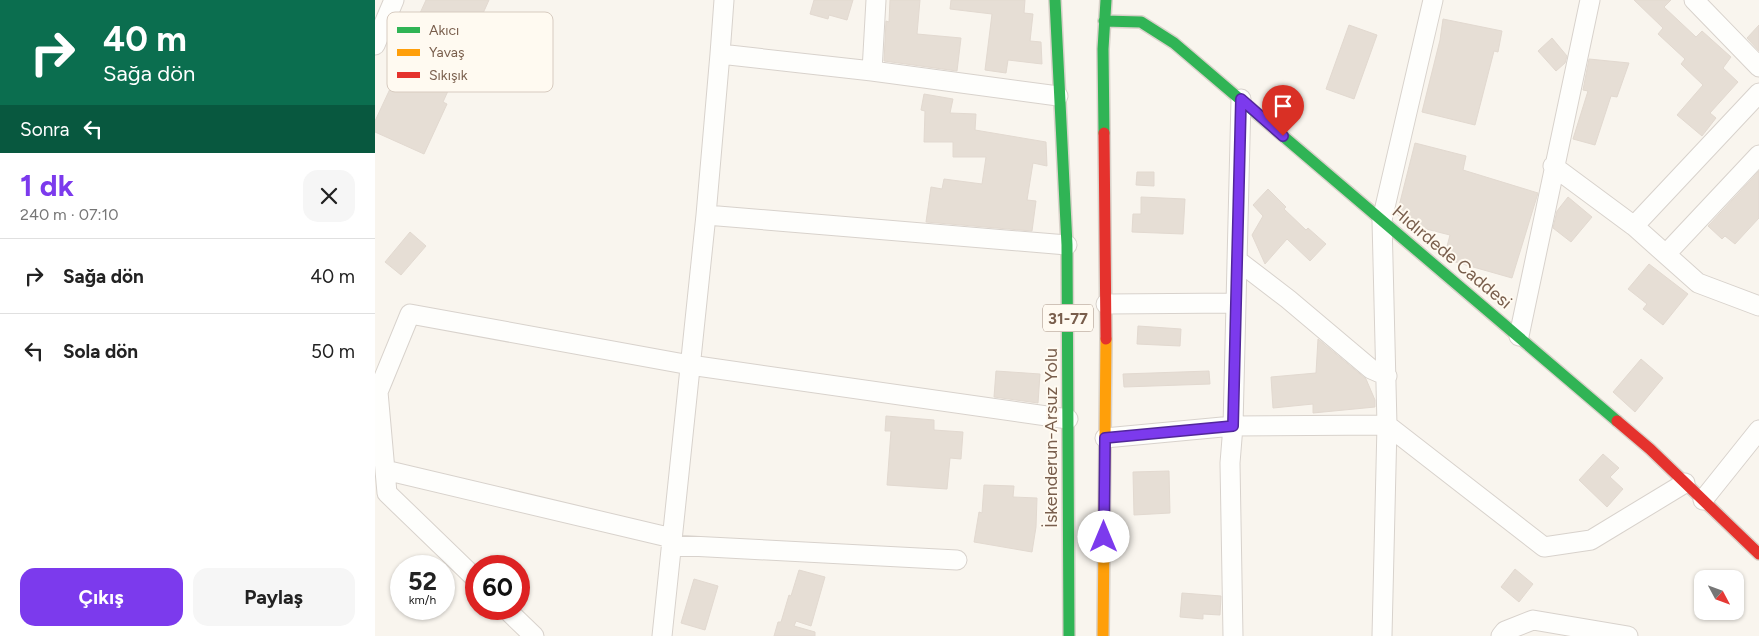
<!DOCTYPE html>
<html lang="tr">
<head>
<meta charset="utf-8">
<style>
  :root { --surface:#fff; --page:#f6f6f6; --text:#222; --muted:#767676; --line:#e0e0e0; --accent:#7c3aed }
  body { margin:0; font-family:Figtree,sans-serif; background:var(--page); color:var(--text); height:100vh; display:flex; flex-direction:column; font-size:19px; white-space:nowrap }
  * { box-sizing:border-box; margin:0 }
  p { font-size:16px; color:var(--muted) }
  .icon { flex:none; width:28px; height:28px; fill:none; stroke:currentColor; stroke-width:2; stroke-linecap:round; stroke-linejoin:round }
  .map { position:relative; flex:1; overflow:hidden }
  .drawer { display:flex; flex-direction:column; background:var(--surface); width:375px }
  .drawer>* { flex:none }
  .guide { background:#0b6e4f; color:#fff; overflow:hidden }
  .needle { width:32px; rotate:131deg }
  .fabs { position:absolute; left:1319px; top:570px; display:grid; gap:10px }
  .fabs a { display:grid; place-items:center; width:50px; height:50px; border-radius:10px; background:var(--surface); box-shadow:0 1px 4px #0004; font-size:25px }
  .speed { position:absolute; left:15px; top:555px; display:flex; gap:10px; font-size:25px; font-weight:700; text-align:center }
  .speed>* { display:grid; place-content:center; width:65px; height:65px; border-radius:50%; background:var(--surface); box-shadow:0 1px 4px #0004; line-height:1 }
  .speed small { font-size:12px; font-weight:400 }
  .speed .limit { border:8px solid #d22; background:#fff; color:#111 }
  .pin { position:absolute; display:grid; place-items:center; width:42px; height:42px; color:#fff; margin:-51px -21px; border-radius:50% 50% 50% 0; rotate:-45deg; box-shadow:0 0 5px #0007 }
  .pin .icon { rotate:45deg }
  .me { position:absolute; width:55px; margin:-28px; rotate:0deg; stroke-linejoin:round; filter:drop-shadow(0 0 4px #0008) }
  .turn { display:flex; align-items:center; gap:18px; height:105px; padding:0 20px; font-size:22px }
  .turn .icon { width:65px; height:65px; stroke-width:2.5 }
  .turn b { display:block; font-size:35px; line-height:42px }
  .then { display:flex; align-items:center; height:48px; padding:0 20px; background:#0003; gap:10px; font-size:19px }
  .round { display:grid; place-items:center; flex:none; width:52px; height:52px; border-radius:15px; background:var(--page) }
  .head { display:flex; align-items:center; justify-content:space-between; height:85px; padding:0 20px }
  h1 { font-size:30px; font-weight:700; line-height:38px; color:var(--accent) }
  .action { display:flex; gap:10px; margin-top:auto; padding:10px 20px }
  .action a { flex:1; height:58px; border-radius:15px; background:var(--accent); color:#fff; font-size:20px; font-weight:700; line-height:58px; text-align:center }
  .action a+a { background:var(--page); color:var(--text) }
  ul { padding:0; list-style:none }
  li { display:flex; align-items:center; gap:15px; height:75px; padding:0 20px; border-top:1px solid var(--line) }
  li div { flex:1 }
  li b { display:block; font-size:19px }
  li em { font-style:normal }
  main { display:flex; flex:1; min-height:0 }
  .map>svg:first-child { display:block }
  .building { fill:#e6ded5; stroke:#e2d9d0 }
  .lines { fill:none; stroke-linecap:round; stroke-linejoin:round }
  .street-casing { stroke:#d8d2cc; stroke-width:21 }
  .fast-casing { stroke:#d9d2ca; stroke-width:14 }
  .slow-casing { stroke:#d9d2ca; stroke-width:14 }
  .jam-casing { stroke:#d9d2ca; stroke-width:14 }
  .street { stroke:#fefefc; stroke-width:19 }
  .fast { stroke:#30b455; stroke-width:11 }
  .slow { stroke:#ff9f0a; stroke-width:11 }
  .jam { stroke:#e5322d; stroke-width:11 }
  .route-casing { stroke:#51269a; stroke-width:12 }
  .route { stroke:#7c3aed; stroke-width:9 }
  .labels { text-anchor:middle; dominant-baseline:central; stroke-width:4; stroke-linejoin:round; paint-order:stroke }
  .shield { fill:#fffaf1; stroke:#a18d7e; stroke-width:1 }
  .shield-label { font-size:16px; font-weight:bold; fill:#795e4c }
  .street-label { font-size:18px; fill:#795e4c; stroke:#fffaf1 }
  .key { fill:#fffaf1; stroke:#d7cbc0; stroke-width:1 }
  .key-label { font-size:14px; fill:#795e4c }
</style>
</head>
<body>
<main>
<section class="drawer">
<div class="guide">
<div class="turn"><svg class="icon" aria-label="right" viewBox="0 0 24 24"><path d="M7 20v-9h11M14 6l5 5-5 5"/></svg><div><b>40 m</b>Sağa dön</div></div>
<div class="then">Sonra<svg class="icon" aria-label="left" viewBox="0 0 24 24"><path d="M17 20v-9H6M10 6l-5 5 5 5"/></svg></div>
</div>
<div class="head"><div><h1>1 dk</h1><p>240 m · 07:10</p></div><a class="round"><svg class="icon" aria-label="close" viewBox="0 0 24 24"><path d="M6 6l12 12M18 6L6 18"/></svg></a></div>
<ul>
<li><svg class="icon" aria-label="right" viewBox="0 0 24 24"><path d="M7 20v-9h11M14 6l5 5-5 5"/></svg><div><b>Sağa dön</b></div><em>40 m</em></li>
<li><svg class="icon" aria-label="left" viewBox="0 0 24 24"><path d="M17 20v-9H6M10 6l-5 5 5 5"/></svg><div><b>Sola dön</b></div><em>50 m</em></li>
</ul>
<div class="action"><a>Çıkış</a><a>Paylaş</a></div>
</section>
<div class="map">
<svg width="1384" height="636" viewBox="0 0 1384 636">
  <rect width="100%" height="100%" fill="#f9f5ee"/>
  <path class="building" d="M51 0H114L68 102 72 104 49 154 0 132V121L29 59 25 57Z
    M439 0H478L472 20 454 15 453 19 435 14Z
    M515 0H545L542 34 586 38 582 71 509 61 511 21 514 22Z
    M576 0H650L649 13 658 14 655 41 666 42 667 64 633 60 631 73 610 70 617 14 575 9Z
    M1259 0H1296L1289 7 1321 37 1327 31 1356 57 1348 68 1363 82 1335 113 1341 118 1327 136 1302 115 1328 85 1306 64 1310 59 1283 34 1288 28Z
    M1068 19 1127 31 1123 52 1119 51 1100 125 1047 112 1065 40Z
    M974 25 1002 35 979 99 951 89Z
    M1384 25V51L1372 38Z
    M1177 38 1192 56 1190 63 1181 71 1163 51Z
    M1214 59 1254 63 1242 97 1236 96 1220 145 1198 139 1213 91 1208 90Z
    M549 94 578 99 575 113 601 114 600 130 671 142 672 166 658 163 652 200 661 201 657 231 551 222 556 187 567 189 569 179 607 184 611 157H578V142H549L550 111 546 110Z
    M1040 143 1091 156 1088 170 1163 193 1137 278 1077 261 1070 254 1075 235 1035 225 1022 214Z
    M1384 171V218L1360 244 1350 236 1347 239 1333 226Z
    M762 172H779V186L761 185Z
    M893 189 911 207 909 209 931 230 933 228 951 244 935 261 912 239 890 264 877 235 888 216 878 205Z
    M766 197 810 199 808 234 757 232 758 214H766Z
    M1193 197 1217 217 1196 242 1178 228 1182 211Z
    M35 232 51 246 26 275 10 262Z
    M1274 264 1313 294 1288 325 1268 309 1272 304 1253 289Z
    M763 326 806 329 805 346 762 344Z
    M943 339 991 379 1000 400V407L938 413V404L898 408 896 377 941 373Z
    M1266 359 1288 378 1260 412 1238 392Z
    M621 371 665 374 663 403 619 397Z
    M834 371 835 384 749 387 748 374Z
    M511 416 559 420V430L588 432 586 459 575 458 572 489 512 485 516 431H510Z
    M1228 454 1244 468 1235 477 1248 489 1232 507 1204 480Z
    M794 471 795 513 759 515 758 472Z
    M609 485 639 486 638 497 662 498 661 527 657 552 599 542 604 512 607 513Z
    M1140 569 1158 584 1144 602 1126 587Z
    M424 570 450 577 436 626 421 621 419 626 440 632V636H399L403 622H406L414 595 416 596Z
    M319 579 343 586 330 630 306 623Z
    M807 593 846 596 845 615 828 614V619L805 617Z"/>
  <g class="lines">
    <g class="street-casing">
      <path id="street" d="M1058 0 1007 220 1012 425 1169 547 1216 540 1310 483
        M1319 0 1384 67
        M0 45 19 0
        M345 54 497 71 683 96
        M497 71 501 0
        M1178 166 1259 226 1323 283 1384 306
        M331 215 692 245
        M1259 226 1384 93
        M1291 254 1384 155
        M862 260 913 299 996 369 1012 376
        M731 304 861 303
        M1144 336 1215 0
        M730 438 858 426 1012 425 1007 636
        M10 470 297 538
        M1328 500 1384 430
        M296 545 582 560
        M101 579 12 493 3 392 35 314 315 365 693 419
        M131 609 159 636
        M287 636 331 215 345 54 349 0
        M858 636 855 463 858 426 866 99
        M1126 636 1130 631 1158 620 1253 636"/>
    </g>
    <g class="fast-casing">
      <path id="fast" d="M680 0 692 245 694 636
        M729 21 766 22 799 43 1242 421
        M729 133 728 49 731 0"/>
    </g>
    <g class="slow-casing">
      <path id="slow" d="M728 636 731 339"/>
    </g>
    <g class="jam-casing">
      <path id="jam" d="M729 133 731 339
        M1242 421 1275 449 1384 554"/>
    </g>
    <use href="#street" class="street"/>
    <use href="#fast" class="fast"/>
    <use href="#slow" class="slow"/>
    <use href="#jam" class="jam"/>
  </g>
  <g class="lines">
    <g class="route-casing">
      <path id="route" d="M729 537 730 438 858 426 866 99 908 136"/>
    </g>
    <use href="#route" class="route"/>
  </g>
  <g class="labels">
    <rect class="shield" x="668" y="304.5" width="50" height="27" rx="4"/>
    <g class="shield-label">
      <text x="693" y="318">31-77</text>
    </g>
    <g class="street-label">
      <text transform="translate(1077 257) rotate(40)">Hıdırdede Caddesi</text>
      <text transform="translate(676 438) rotate(-90)">İskenderun-Arsuz Yolu</text>
    </g>
  </g>
  <rect x="12" y="12" width="166" height="80" rx="8" class="key"/>
  <rect x="22" y="27" width="23" height="6" fill="#30b455"/>
  <rect x="22" y="49" width="23" height="7" fill="#ff9f0a"/>
  <rect x="22" y="72" width="23" height="6" fill="#e5322d"/>
  <g class="key-label">
    <text x="54" y="35">Akıcı</text>
    <text x="54" y="57">Yavaş</text>
    <text x="54" y="80">Sıkışık</text>
  </g>
</svg>
<div class="fabs">
<a><svg class="needle" viewBox="-14 -14 28 28"><path d="M0-13l5 13h-10z" fill="#e53935"/><path d="M0 13l5-13h-10z" fill="#767676"/></svg></a>
</div>
<div class="speed"><div>52<small>km/h</small></div><div class="limit">60</div></div>
<div class="pin" style="left:908px;top:136px;background:#d93025"><svg class="icon" aria-label="arrive" viewBox="0 0 24 24"><path d="M6 21V4h12l-3 4 3 4H6"/></svg></div>
<svg class="me" style="left:729px;top:537px" viewBox="-20 -20 40 40"><circle r="19" fill="#fff"/><path d="M0-13L10 11 0 6-10 11z" fill="#7c3aed"/></svg>
</div>
</main>
</body>
</html>
